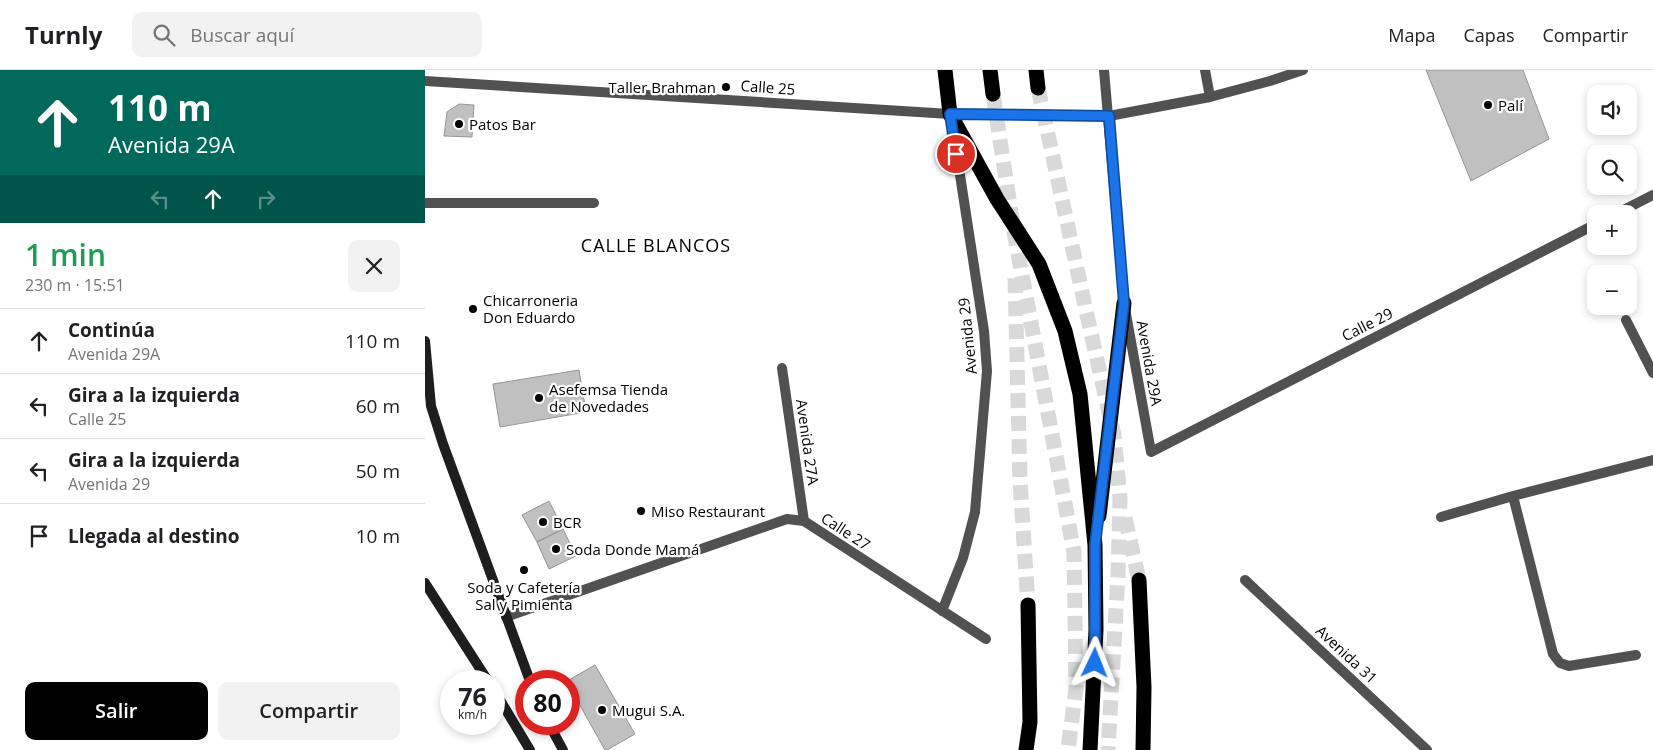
<!DOCTYPE html>
<html lang="es">
<head>
<meta charset="utf-8">
<style>
  :root { --surface:#fff; --page:#f2f2f2; --text:#202124; --muted:#757577; --line:#e0e0e0; --accent:#000 }
  body { margin:0; font-family:"Open Sans",sans-serif; background:var(--page); color:var(--text); height:100vh; display:flex; flex-direction:column; font-size:19px; white-space:nowrap }
  * { box-sizing:border-box; margin:0 }
  p { font-size:16px; color:var(--muted) }
  .icon { flex:none; width:28px; height:28px; fill:none; stroke:currentColor; stroke-width:2; stroke-linecap:round; stroke-linejoin:round }
  .map { position:relative; flex:1; overflow:hidden }
  .sheet { display:flex; flex-direction:column; background:var(--surface); width:425px }
  .sheet>* { flex:none }
  .banner { background:#00695c; color:#fff; overflow:hidden }
  .buttons { position:absolute; left:1162px; top:15px; display:grid; gap:10px }
  .buttons a { display:grid; place-items:center; width:50px; height:50px; border-radius:10px; background:var(--surface); box-shadow:0 2px 8px #0003; font-size:25px }
  .speed { position:absolute; left:15px; top:600px; display:flex; gap:10px; font-size:25px; font-weight:700; text-align:center }
  .speed>* { display:grid; place-content:center; width:65px; height:65px; border-radius:50%; background:var(--surface); box-shadow:0 2px 8px #0003; line-height:1 }
  .speed small { font-size:12px; font-weight:400 }
  .speed .limit { border:8px solid #d22; background:#fff; color:#111 }
  .pin { position:absolute; display:grid; place-items:center; width:42px; height:42px; color:#fff; margin:-21px; border:2px solid #fff; border-radius:50%; box-shadow:0 1px 5px #0007 }
  .me { position:absolute; width:55px; margin:-28px; rotate:2deg; stroke-linejoin:round; filter:drop-shadow(0 0 4px #0008) }
  .turn { display:flex; align-items:center; gap:18px; height:105px; padding:0 25px; font-size:22px }
  .turn .icon { width:65px; height:65px; stroke-width:2.5 }
  .turn b { display:block; font-size:35px; line-height:42px }
  .lanes { display:flex; align-items:center; height:48px; padding:0 25px; background:#0003; justify-content:center; gap:25px; direction:ltr }
  .lanes .off { opacity:.35 }
  .round { display:grid; place-items:center; flex:none; width:52px; height:52px; border-radius:10px; background:var(--page) }
  .overview { display:flex; align-items:center; justify-content:space-between; height:85px; padding:0 25px }
  h1 { font-size:30px; font-weight:600; line-height:38px; color:#1e9e55 }
  .action { display:flex; gap:10px; margin-top:auto; padding:10px 25px }
  .action a { flex:1; height:58px; border-radius:10px; background:var(--accent); color:#fff; font-size:20px; font-weight:600; line-height:58px; text-align:center }
  .action a+a { background:var(--page); color:var(--text) }
  ul { padding:0; list-style:none }
  li { display:flex; align-items:center; gap:15px; height:65px; padding:0 25px; border-top:1px solid var(--line) }
  li div { flex:1 }
  li b { display:block; font-size:19px }
  li em { font-style:normal }
  header { display:flex; align-items:center; gap:30px; box-sizing:border-box; height:70px; padding:0 25px; background:var(--surface); border-bottom:1px solid var(--line) }
  header strong { font-size:24px }
  nav { display:flex; gap:28px; margin-inline-start:auto; font-size:18px }
  .search { width:350px; height:45px; background:var(--page); display:flex; align-items:center; gap:12px; box-sizing:border-box; padding:0 18px; border-radius:10px; color:var(--muted); font-size:19px }
  main { display:flex; flex:1; min-height:0 }
  .map>svg:first-child { display:block }
  .building { fill:#c0c0c0; stroke:#959595 }
  .lines { fill:none; stroke-linecap:round; stroke-linejoin:round }
  .highway-tunnel { stroke:#d9d9d9; stroke-width:15; stroke-dasharray:15 8; stroke-linecap:butt }
  .lane { stroke:#515151; stroke-width:10 }
  .street { stroke:#515151; stroke-width:10 }
  .secondary { stroke:#1e1e1e; stroke-width:10 }
  .highway { stroke:#000; stroke-width:15 }
  .route-casing { stroke:#114b97; stroke-width:12 }
  .route { stroke:#1a73e8; stroke-width:9 }
  .poi-dot { fill:#000; stroke:#fff; stroke-width:2 }
  .labels { text-anchor:middle; dominant-baseline:central; stroke-width:4.5; stroke-linejoin:round; paint-order:stroke }
  .poi-label { font-size:15px; fill:#000; stroke:#fff; text-anchor:start }
  .street-label { font-size:15px; fill:#000; stroke:#fff }
  .quarter-label { font-size:18px; letter-spacing:1px; fill:#000; stroke:#fff }
</style>
</head>
<body>
<header>
<strong>Turnly</strong>
<div class="search"><svg class="icon" aria-label="search" viewBox="0 0 24 24"><circle cx="10" cy="10" r="6"/><path d="M15 15l6 6"/></svg>Buscar aquí</div>
<nav><a>Mapa</a><a>Capas</a><a>Compartir</a></nav>
</header>
<main>
<section class="sheet">
<div class="banner">
<div class="turn"><svg class="icon" aria-label="ahead" viewBox="0 0 24 24"><path d="M12 20V5M6 11l6-6 6 6"/></svg><div><b>110 m</b>Avenida 29A</div></div>
<div class="lanes"><svg class="icon off" aria-label="left" viewBox="0 0 24 24"><path d="M17 20v-9H6M10 6l-5 5 5 5"/></svg><svg class="icon" aria-label="ahead" viewBox="0 0 24 24"><path d="M12 20V5M6 11l6-6 6 6"/></svg><svg class="icon off" aria-label="right" viewBox="0 0 24 24"><path d="M7 20v-9h11M14 6l5 5-5 5"/></svg></div>
</div>
<div class="overview"><div><h1>1 min</h1><p>230 m · 15:51</p></div><a class="round"><svg class="icon" aria-label="close" viewBox="0 0 24 24"><path d="M6 6l12 12M18 6L6 18"/></svg></a></div>
<ul>
<li><svg class="icon" aria-label="ahead" viewBox="0 0 24 24"><path d="M12 20V5M6 11l6-6 6 6"/></svg><div><b>Continúa</b><p>Avenida 29A</p></div><em>110 m</em></li>
<li><svg class="icon" aria-label="left" viewBox="0 0 24 24"><path d="M17 20v-9H6M10 6l-5 5 5 5"/></svg><div><b>Gira a la izquierda</b><p>Calle 25</p></div><em>60 m</em></li>
<li><svg class="icon" aria-label="left" viewBox="0 0 24 24"><path d="M17 20v-9H6M10 6l-5 5 5 5"/></svg><div><b>Gira a la izquierda</b><p>Avenida 29</p></div><em>50 m</em></li>
<li><svg class="icon" aria-label="arrive" viewBox="0 0 24 24"><path d="M6 21V4h12l-3 4 3 4H6"/></svg><div><b>Llegada al destino</b></div><em>10 m</em></li>
</ul>
<div class="action"><a>Salir</a><a>Compartir</a></div>
</section>
<div class="map">
<svg width="1228" height="680" viewBox="0 0 1228 680">
  <rect width="100%" height="100%" fill="#fff"/>
  <path class="building" d="M1001 0H1098L1124 69 1046 111Z
    M34 34 49 35 47 67 19 66 22 42Z
    M154 300 161 342 75 357 68 314Z
    M124 431 138 459 112 472 97 445Z
    M138 459 151 486 124 499 112 472Z
    M170 595 210 664 182 680H180L144 616 142 611Z"/>
  <g class="lines">
    <path class="highway-tunnel" d="M613 18 662 245 689 365 695 428 693 505 683 680
      M568 24 589 162 649 482 651 618 643 680
      M590 208 595 411 603 535
      M700 448 714 510"/>
    <path class="lane" d="M0 133H169
      M1201 250 1228 303
      M357 298 379 451
      M1088 426 1128 584 1135 593 1144 596 1211 585
      M1016 447 1088 426 1228 390"/>
    <path class="street" d="M679 0 699 233 726 382 1171 154
      M780 0 785 27
      M0 11 525 44 684 46 785 27 845 11 878 0
      M1191 144 1228 125
      M820 510 1002 680
      M517 541 538 488 550 442 562 301 559 261 527 53
      M81 547 362 449 379 451 561 569"/>
    <path class="secondary" d="M0 271 6 336 18 374 105 611
      M0 513 63 611
      M69 620 105 680
      M124 654 138 680"/>
    <path class="highway" d="M520 0 525 44 572 129 614 194 640 261 655 324 670 475 671 560 665 680
      M565 0 568 24
      M611 0 613 18
      M674 446 699 233
      M714 510 719 617 718 680
      M601 680 605 652 603 535"/>
  </g>
  <g class="lines">
    <g class="route-casing">
      <path id="route" d="M531 84 525 44 684 46 699 233 670 475V593"/>
    </g>
    <use href="#route" class="route"/>
  </g>
  <g class="poi-dot">
    <circle cx="301" cy="17" r="5"/>
    <circle cx="1063" cy="35" r="5"/>
    <circle cx="34" cy="54" r="5"/>
    <circle cx="48" cy="239" r="5"/>
    <circle cx="114" cy="328" r="5"/>
    <circle cx="216" cy="441" r="5"/>
    <circle cx="118" cy="452" r="5"/>
    <circle cx="131" cy="479" r="5"/>
    <circle cx="99" cy="500" r="5"/>
    <circle cx="177" cy="640" r="5"/>
  </g>
  <g class="labels">
    <g class="poi-label">
      <text x="291" y="17" text-anchor="end">Taller Brahman</text>
      <text x="1073" y="35">Palí</text>
      <text x="44" y="54">Patos Bar</text>
      <text x="58" y="230">Chicarroneria<tspan x="58" dy="17">Don Eduardo</tspan></text>
      <text x="124" y="319">Asefemsa Tienda<tspan x="124" dy="17">de Novedades</tspan></text>
      <text x="226" y="441">Miso Restaurant</text>
      <text x="128" y="452">BCR</text>
      <text x="141" y="479">Soda Donde Mamá</text>
      <text x="99" y="517" text-anchor="middle">Soda y Cafetería<tspan x="99" dy="17">Sal y Pimienta</tspan></text>
      <text x="187" y="640">Mugui S.A.</text>
    </g>
    <g class="street-label">
      <text transform="translate(343 17) rotate(4)">Calle 25</text>
      <text transform="translate(942 254) rotate(-27)">Calle 29</text>
      <text transform="translate(542 266) rotate(-96)">Avenida 29</text>
      <text transform="translate(725 293) rotate(80)">Avenida 29A</text>
      <text transform="translate(383 372) rotate(82)">Avenida 27A</text>
      <text transform="translate(421 461) rotate(33)">Calle 27</text>
      <text transform="translate(922 584) rotate(43)">Avenida 31</text>
    </g>
    <g class="quarter-label">
      <text x="231" y="175">CALLE BLANCOS</text>
    </g>
  </g>
</svg>
<div class="buttons">
<a><svg class="icon" aria-label="sound" viewBox="0 0 24 24"><path d="M4 9h4l5-4v14l-5-4H4zM17 9q2 3 0 6"/></svg></a>
<a><svg class="icon" aria-label="search" viewBox="0 0 24 24"><circle cx="10" cy="10" r="6"/><path d="M15 15l6 6"/></svg></a>
<a>+</a>
<a>−</a>
</div>
<div class="speed"><div>76<small>km/h</small></div><div class="limit">80</div></div>
<div class="pin" style="left:531px;top:84px;background:#d93025"><svg class="icon" aria-label="arrive" viewBox="0 0 24 24"><path d="M6 21V4h12l-3 4 3 4H6"/></svg></div>
<svg class="me" style="left:670px;top:593px" viewBox="-20 -20 40 40"><path d="M0-17L14 15 0 8-14 15z" fill="#1a73e8" stroke="#fff" stroke-width="4"/></svg>
</div>
</main>
</body>
</html>
